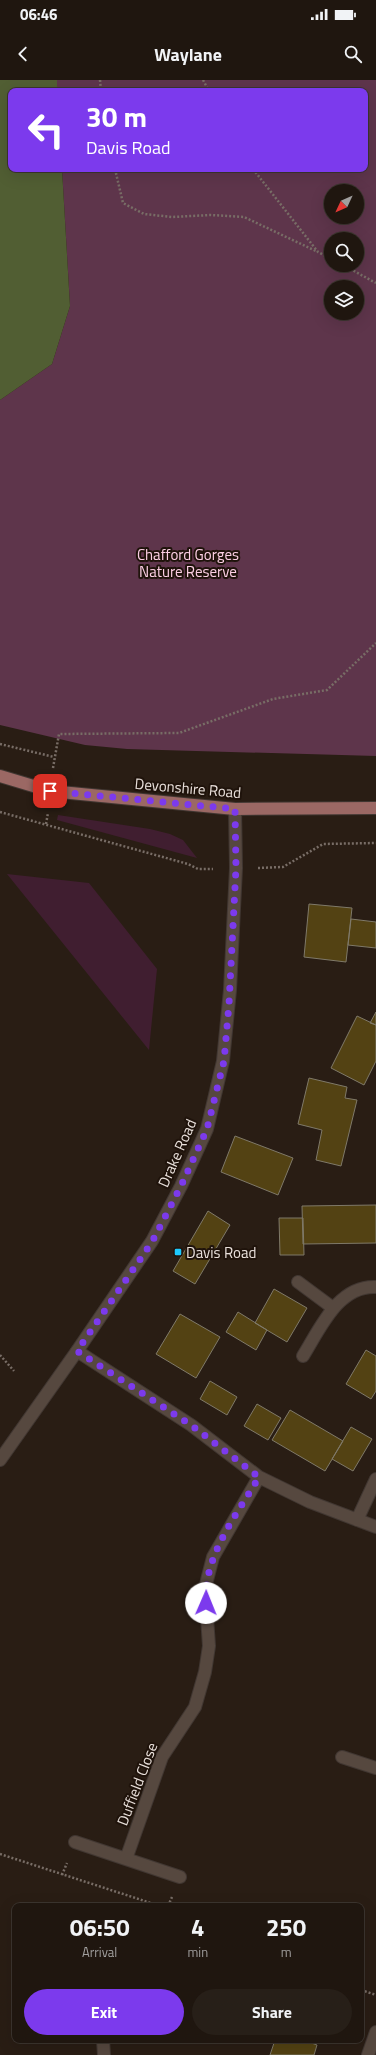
<!DOCTYPE html>
<html lang="en">
<head>
<meta charset="utf-8">
<style>
  :root { --surface:#1f160f; --page:#271f18; --text:#f1f3f6; --muted:#a19f9e; --line:#3c352f; --accent:#7c3aed }
  body { margin:0; font-family:"Titillium Web",sans-serif; background:var(--page); color:var(--text); height:100vh; display:flex; flex-direction:column; font-size:15px; white-space:nowrap }
  * { box-sizing:border-box; margin:0 }
  p { font-size:13px; color:var(--muted) }
  .icon { flex:none; width:22px; height:22px; fill:none; stroke:currentColor; stroke-width:2; stroke-linecap:round; stroke-linejoin:round }
  .map { position:relative; flex:1; overflow:hidden }
  .side { position:absolute; left:12px; top:1823px; width:352px; height:140px; display:flex; flex-direction:column; background:var(--surface); border-radius:8px; box-shadow:0 4px 16px #0002,0 0 0 1px var(--line) }
  .side>* { flex:none }
  .banner { position:absolute; left:8px; top:8px; width:360px; height:84px; border-radius:8px; box-shadow:0 4px 16px #0002,0 0 0 1px var(--line); background:#7c3aed; color:#fff; overflow:hidden }
  .needle { width:26px; rotate:226deg }
  .buttons { position:absolute; left:324px; top:104px; display:grid; gap:8px }
  .buttons a { display:grid; place-items:center; width:40px; height:40px; border-radius:50%; background:var(--surface); box-shadow:0 4px 16px #0002,0 0 0 1px var(--line); font-size:20px }
  .pin { position:absolute; display:grid; place-items:center; width:34px; height:34px; color:#fff; margin:-17px; border-radius:8px; box-shadow:0 2px 6px #0006 }
  .me { position:absolute; width:44px; margin:-22px; rotate:1deg; stroke-linejoin:round; filter:drop-shadow(0 0 3px #0008) }
  .turn { display:flex; align-items:center; gap:14px; height:84px; padding:0 12px; font-size:18px }
  .turn .icon { width:52px; height:52px; stroke-width:2.5 }
  .turn b { display:block; font-size:28px; line-height:34px }
  .eta { display:flex; justify-content:space-evenly; align-items:center; height:68px; text-align:center }
  .eta b { font-size:24px; font-weight:700; line-height:28px }
  .action { display:flex; gap:8px; margin-top:auto; padding:8px 12px }
  .action a { flex:1; height:46px; border-radius:24px; background:var(--accent); color:#fff; font-size:16px; font-weight:700; line-height:46px; text-align:center }
  .action a+a { background:var(--page); color:var(--text) }
  .status { display:flex; justify-content:space-between; align-items:center; height:28px; padding:0 20px; background:var(--surface); direction:ltr }
  .status svg { height:11px; fill:currentColor }
  header { display:flex; justify-content:space-between; align-items:center; height:52px; padding:0 12px; background:var(--surface); font-size:18px; font-weight:700 }
  .map>svg:first-child { display:block }
  .green { fill:#401e30 }
  .forest { fill:#5e354b; fill-rule:evenodd }
  .water { fill:#515e33 }
  .building { fill:#534213; stroke:#7f7969 }
  .lines { fill:none; stroke-linecap:round; stroke-linejoin:round }
  .lane-casing { stroke:#413732; stroke-width:14 }
  .street-casing { stroke:#413732; stroke-width:14 }
  .secondary-casing { stroke:#413732; stroke-width:14 }
  .primary-casing { stroke:#413732; stroke-width:14 }
  .path { stroke:#786d66; stroke-width:2.5; stroke-dasharray:2 2; stroke-linecap:butt }
  .lane { stroke:#56483f; stroke-width:12 }
  .street { stroke:#56483f; stroke-width:12 }
  .secondary { stroke:#56483f; stroke-width:12 }
  .primary { stroke:#9b6864; stroke-width:12 }
  .route { stroke:#7c3aed; stroke-width:7; stroke-dasharray:0 12.6 }
  .poi-dot { fill:#1dc9fd; stroke:#1f130b; stroke-width:1.5 }
  .labels { text-anchor:middle; dominant-baseline:central; stroke-width:4; stroke-linejoin:round; paint-order:stroke }
  .park-label { font-size:15px; fill:#fdcfe5; stroke:#1f130b }
  .street-label { font-size:15px; fill:#e9e0db; stroke:#1f130b }
  .poi-label { font-size:15px; fill:#e9e0db; stroke:#1f130b; text-anchor:start }
</style>
</head>
<body>
<div class="status"><b>06:46</b><svg viewBox="0 0 49 12"><path d="M0 12V9h3v3zM5 12V6h3v6zM10 12V3h3v9zM15 12V0h3v12zM26 1h20v11H26zM47 4h2v5h-2z"/></svg></div>
<header><svg class="icon" aria-label="back" viewBox="0 0 24 24"><path d="M15 5l-7 7 7 7"/></svg>Waylane<svg class="icon" aria-label="search" viewBox="0 0 24 24"><circle cx="10" cy="10" r="6"/><path d="M15 15l6 6"/></svg></header>
<div class="map">
<svg width="376" height="1975" viewBox="0 0 376 1975">
  <rect width="100%" height="100%" fill="#291d14"/>
  <path class="green" d="M58 735 150 749 170 754 183 760 197 778 57 740Z
    M7 794 89 803 157 889 149 970Z"/>
  <path class="forest" d="M57 0H376V676L127 669 85 665 0 645V320L52 284 70 226 62 89H365V11H57ZM331 111H357V137H331ZM331 159H357V185H331ZM331 207H357V233H331Z"/>
  <path class="water" d="M0 0H57V11H11V89H62L70 226 52 284 0 320Z"/>
  <path class="building" d="M309 824 352 828 346 882 304 877Z
    M351 839 376 842V868L348 865Z
    M376 932V945L370 943Z
    M357 936 376 945V981L364 1005 331 988Z
    M309 998 347 1007 345 1018 357 1020 341 1086 316 1080 322 1050 298 1044Z
    M235 1056 293 1078 278 1115 221 1092Z
    M376 1125V1163L303 1164 302 1126Z
    M208 1131 230 1145 195 1204 173 1191Z
    M279 1138H303L304 1175H280Z
    M274 1209 307 1228 287 1262 255 1243Z
    M238 1232 267 1250 256 1270 226 1252Z
    M180 1234 220 1257 196 1298 156 1274Z
    M366 1270 376 1276V1311L371 1319 346 1304Z
    M210 1301 237 1317 227 1335 200 1319Z
    M257 1324 281 1338 268 1360 244 1346Z
    M290 1330 343 1361 325 1391 272 1360Z
    M351 1347 372 1359 353 1391 332 1379Z
    M275 1960H303L317 1965 314 1975H270Z"/>
  <g class="lines">
    <g class="lane-casing">
      <path id="lane" d="M342 1677 376 1688"/>
    </g>
    <g class="street-casing">
      <path id="street" d="M298 1202 333 1228
        M77 1271 191 1345 259 1397 310 1422 376 1447
        M303 1276C320 1249 338 1205 376 1207
        M357 1440 376 1399
        M75 1762 180 1797
        M126 1779 162 1677 195 1627 205 1592 209 1566 205 1508 213 1477 259 1397
        M103 1960 104 1975
        M368 1975 376 1952"/>
    </g>
    <g class="secondary-casing">
      <path id="secondary" d="M0 1380 77 1271 152 1161 181 1106 207 1049 223 981 230 910 236 788 235 729"/>
    </g>
    <g class="primary-casing">
      <path id="primary" d="M0 696 50 711 235 729 376 728"/>
    </g>
    <path class="path" d="M100 0 101 11
      M203 0 209 11
      M115 89 123 123 144 134 172 137 211 135 244 137 318 172
      M253 89 318 172 331 179
      M343 185 376 203
      M0 664 54 677
      M53 688 59 654 179 653 273 619 327 610 376 563
      M0 732 188 784 198 789H213
      M46 744 48 733
      M258 788 283 787 323 764 376 763
      M0 1275 14 1291
      M0 1774 160 1826
      M62 1795 67 1783
      M168 1826 172 1817
      M361 1910 376 1915"/>
    <use href="#lane" class="lane"/>
    <use href="#street" class="street"/>
    <use href="#secondary" class="secondary"/>
    <use href="#primary" class="primary"/>
  </g>
  <g class="lines">
    <path class="route" d="M50 711 235 729 236 788 229 924 224 981 207 1049 181 1106 152 1162 77 1271 191 1345 259 1397C236 1436 203 1477 206 1523"/>
  </g>
  <rect class="poi-dot" x="174" y="1168" width="8" height="8" rx="2"/>
  <g class="labels">
    <g class="park-label">
      <text x="188" y="474">Chafford Gorges<tspan x="188" dy="17">Nature Reserve</tspan></text>
    </g>
    <g class="street-label">
      <text transform="translate(188 708) rotate(5)">Devonshire Road</text>
      <text transform="translate(177 1073) rotate(-66)">Drake Road</text>
      <text transform="translate(137 1704) rotate(-69)">Duffield Close</text>
    </g>
    <g class="poi-label">
      <text x="186" y="1172">Davis Road</text>
    </g>
  </g>
</svg>
<div class="buttons">
<a><svg class="needle" viewBox="-14 -14 28 28"><path d="M0-13l5 13h-10z" fill="#e53935"/><path d="M0 13l5-13h-10z" fill="#a19f9e"/></svg></a>
<a><svg class="icon" aria-label="search" viewBox="0 0 24 24"><circle cx="10" cy="10" r="6"/><path d="M15 15l6 6"/></svg></a>
<a><svg class="icon" aria-label="layers" viewBox="0 0 24 24"><path d="M12 4l9 5-9 5-9-5zM3 14l9 5 9-5"/></svg></a>
</div>
<div class="pin" style="left:50px;top:711px;background:#d93025"><svg class="icon" aria-label="arrive" viewBox="0 0 24 24"><path d="M6 21V4h12l-3 4 3 4H6"/></svg></div>
<svg class="me" style="left:206px;top:1523px" viewBox="-20 -20 40 40"><circle r="19" fill="#fff"/><path d="M0-13L10 11 0 6-10 11z" fill="#7c3aed"/></svg>
<div class="banner">
<div class="turn"><svg class="icon" aria-label="left" viewBox="0 0 24 24"><path d="M17 20v-9H6M10 6l-5 5 5 5"/></svg><div><b>30 m</b>Davis Road</div></div>
</div>
<section class="side">
<div class="eta">
<div><b>06:50</b><p>Arrival</p></div>
<div><b>4</b><p>min</p></div>
<div><b>250</b><p>m</p></div>
</div>
<div class="action"><a>Exit</a><a>Share</a></div>
</section>
</div>
</body>
</html>
